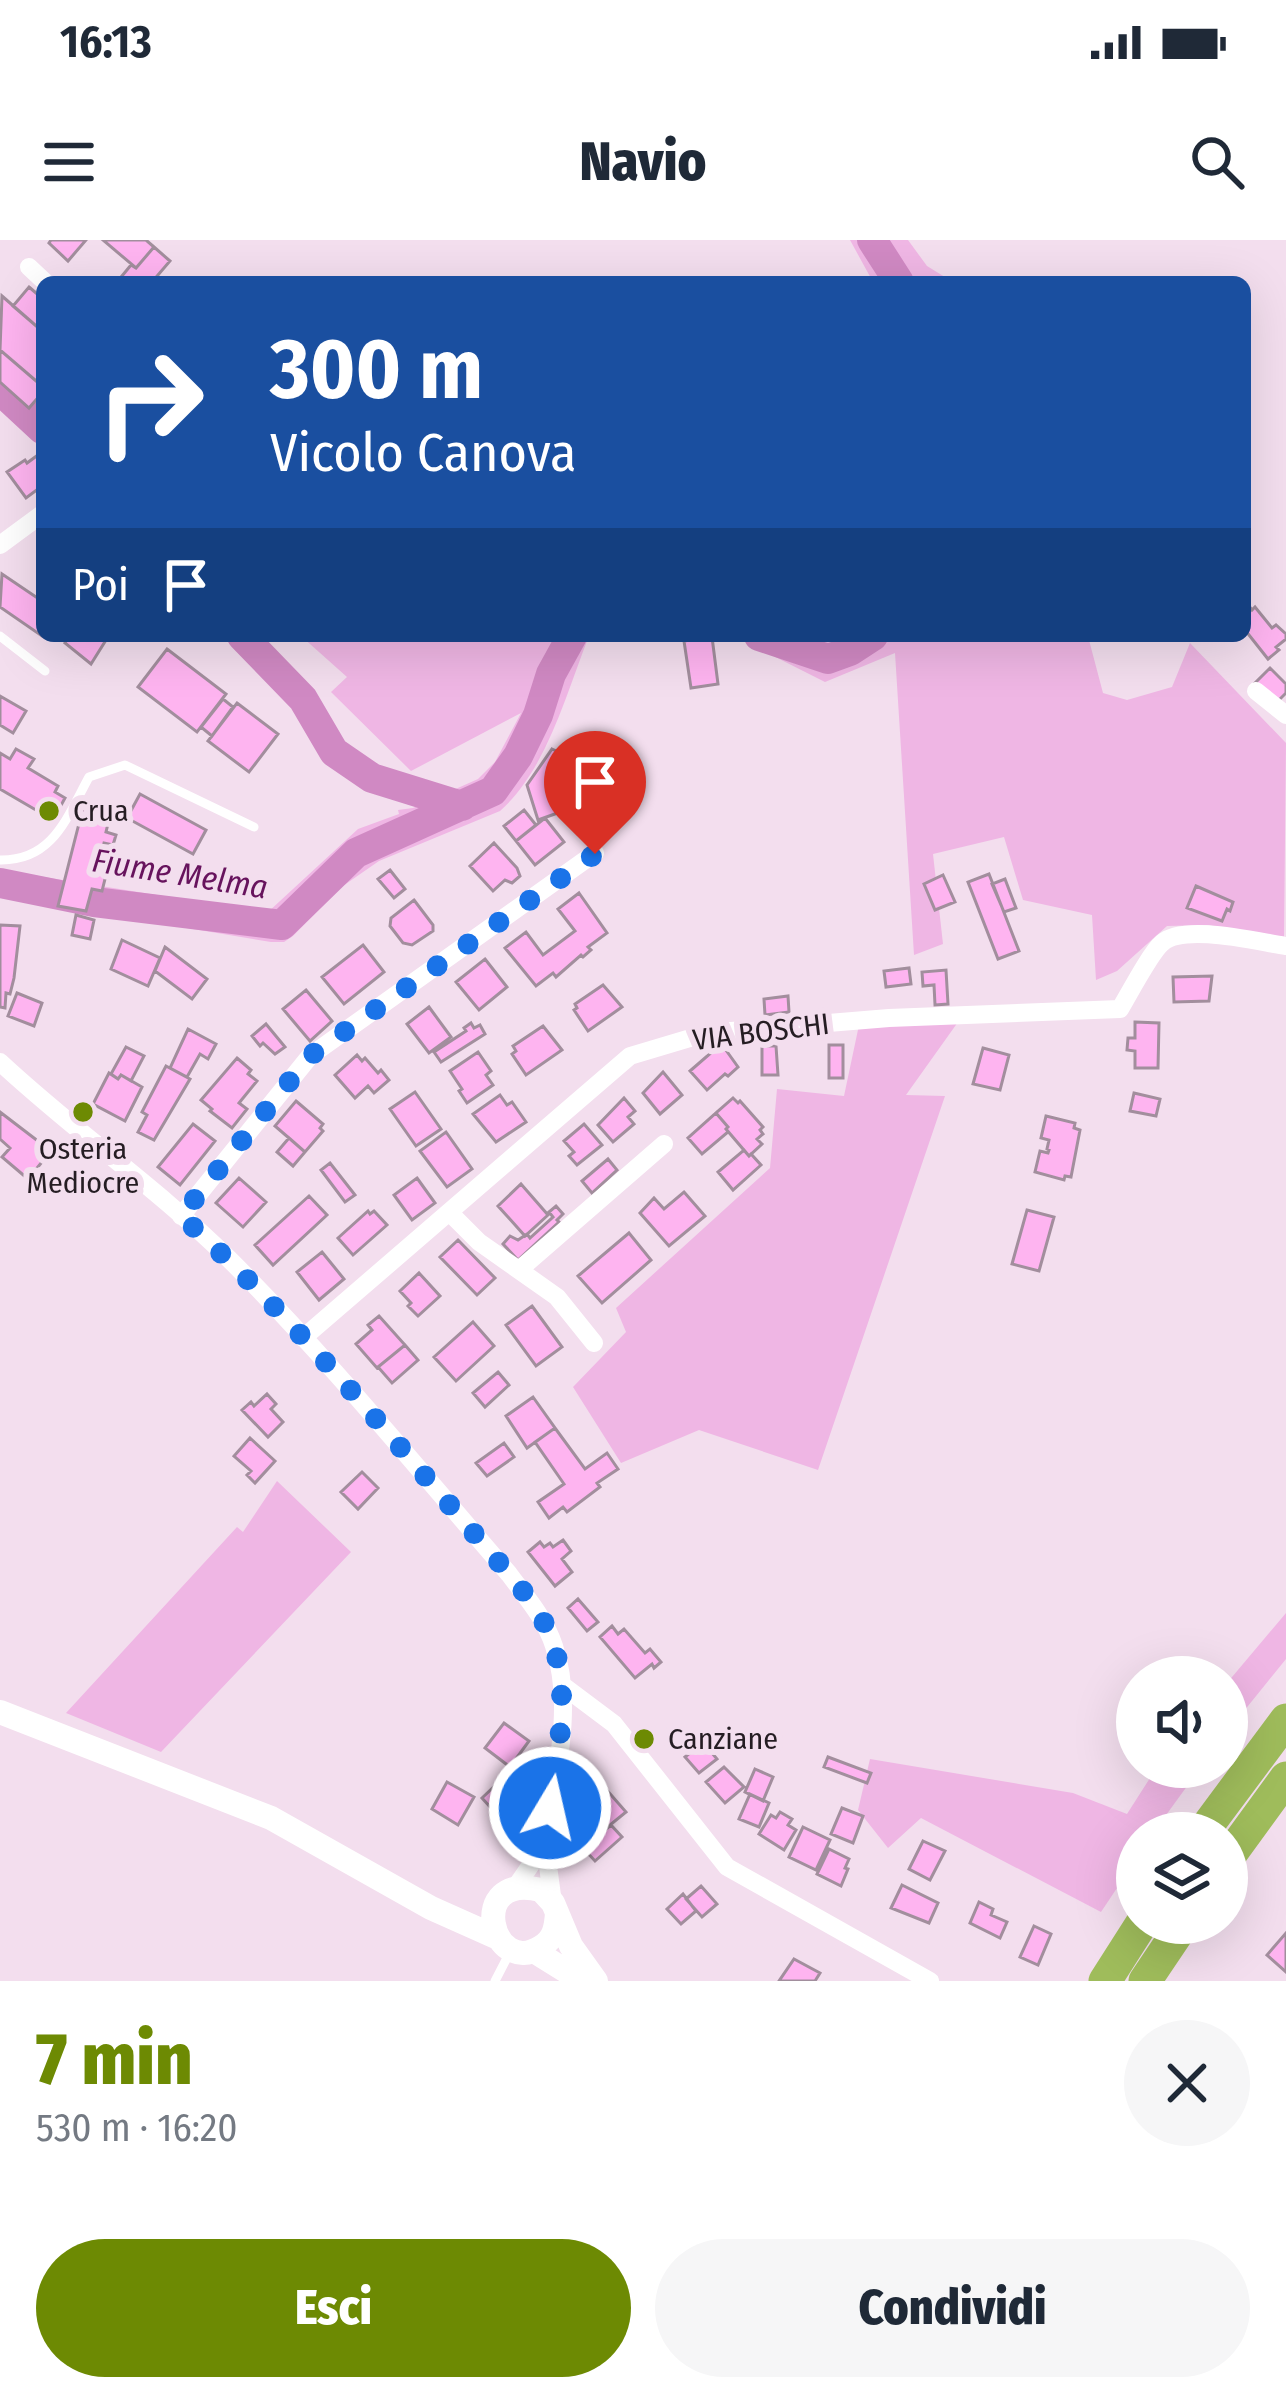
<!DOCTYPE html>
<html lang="it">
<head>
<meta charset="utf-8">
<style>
  :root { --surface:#fff; --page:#f6f6f7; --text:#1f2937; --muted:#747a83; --accent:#6d8a03 }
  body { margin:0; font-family:"Fira Sans Condensed",sans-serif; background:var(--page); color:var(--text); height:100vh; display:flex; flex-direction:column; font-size:45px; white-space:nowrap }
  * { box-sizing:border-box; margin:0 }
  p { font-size:39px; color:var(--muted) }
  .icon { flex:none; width:66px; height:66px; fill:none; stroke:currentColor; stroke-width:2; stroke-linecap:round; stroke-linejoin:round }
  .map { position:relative; height:1741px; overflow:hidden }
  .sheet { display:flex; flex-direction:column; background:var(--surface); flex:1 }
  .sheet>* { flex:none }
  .hud { position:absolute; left:36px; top:36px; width:1215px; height:366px; border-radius:18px; box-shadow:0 12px 48px #0002; background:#1a4fa0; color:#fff; overflow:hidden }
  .tools { position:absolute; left:1116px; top:1416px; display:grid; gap:24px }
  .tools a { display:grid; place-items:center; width:132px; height:132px; border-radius:50%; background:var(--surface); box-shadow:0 12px 48px #0002; font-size:60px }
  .pin { position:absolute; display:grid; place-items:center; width:102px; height:102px; color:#fff; margin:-123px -51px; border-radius:50% 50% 50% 0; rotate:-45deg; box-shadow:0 0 12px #0007 }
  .pin .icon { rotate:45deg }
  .me { position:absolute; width:132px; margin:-66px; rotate:9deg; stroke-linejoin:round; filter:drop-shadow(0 0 9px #0008) }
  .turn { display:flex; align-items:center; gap:42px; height:252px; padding:0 36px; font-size:54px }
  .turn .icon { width:156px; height:156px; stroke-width:2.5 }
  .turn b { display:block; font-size:84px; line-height:102px }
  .then { display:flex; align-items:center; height:114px; padding:0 36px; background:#0003; gap:24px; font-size:45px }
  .round { display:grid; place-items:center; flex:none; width:126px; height:126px; border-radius:63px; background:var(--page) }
  .headline { display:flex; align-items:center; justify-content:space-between; height:204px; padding:0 36px }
  h1 { font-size:72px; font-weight:800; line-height:90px; color:var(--accent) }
  .cta { display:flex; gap:24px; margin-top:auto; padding:24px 36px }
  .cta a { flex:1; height:138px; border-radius:72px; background:var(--accent); color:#fff; font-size:48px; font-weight:800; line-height:138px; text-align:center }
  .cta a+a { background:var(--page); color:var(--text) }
  .status { display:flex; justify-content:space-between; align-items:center; height:84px; padding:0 60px; background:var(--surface); direction:ltr }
  .status svg { height:33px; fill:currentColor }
  header { display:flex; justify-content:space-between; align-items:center; height:156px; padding:0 36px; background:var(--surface); font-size:54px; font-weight:800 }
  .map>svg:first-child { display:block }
  .green { fill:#efb6e4 }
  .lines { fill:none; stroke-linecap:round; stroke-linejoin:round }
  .river { stroke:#d089c3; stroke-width:30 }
  .building { fill:#feb4f0; stroke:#a28e9d; stroke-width:3 }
  .lane { stroke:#fff; stroke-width:9 }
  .street { stroke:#fff; stroke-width:18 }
  .secondary { stroke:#fff; stroke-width:24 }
  .highway { stroke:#9fbc5b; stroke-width:33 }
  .route { stroke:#1a73e8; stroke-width:21; stroke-dasharray:0 37.8 }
  .poi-dot { fill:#6d8a03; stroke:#f3deee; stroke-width:4.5 }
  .labels { text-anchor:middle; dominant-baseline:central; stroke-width:12; stroke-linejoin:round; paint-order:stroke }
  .poi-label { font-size:30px; fill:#251d23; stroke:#f3deee; text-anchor:start }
  .street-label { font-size:30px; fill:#251d23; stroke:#f3deee }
  .water-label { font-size:33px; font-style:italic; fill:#67135d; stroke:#f3deee }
</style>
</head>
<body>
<div class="status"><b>16:13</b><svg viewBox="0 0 49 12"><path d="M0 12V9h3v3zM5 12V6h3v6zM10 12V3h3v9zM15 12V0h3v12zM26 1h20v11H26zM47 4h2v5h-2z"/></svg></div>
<header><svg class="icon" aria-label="menu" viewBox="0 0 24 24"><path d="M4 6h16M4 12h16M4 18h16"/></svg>Navio<svg class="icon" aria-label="search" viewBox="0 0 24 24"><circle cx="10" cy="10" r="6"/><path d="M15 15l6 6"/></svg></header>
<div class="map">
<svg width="1286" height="1741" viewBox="0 0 1286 1741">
  <rect width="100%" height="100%" fill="#f3deee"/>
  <path class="green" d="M850 0H908L927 26 953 42H873Z
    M301 396H589C566 454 547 529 500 571L379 621 340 648 293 696 284 702H271L85 671 0 653V630L201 662 254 674 267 673 358 589 399 574 398 570 413 568 478 539 495 522 521 473 411 531 331 452 347 437Z
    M734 396H1105L1089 400 1103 453 1127 460 1172 447 1190 403 1286 503 1284 698 1207 685 1167 686 1117 731 1096 740 1092 675 1023 660 1004 597 933 614 943 704 914 715 895 413 825 442Z
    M963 775 906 855 945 856 818 1230 699 1190 621 1223 573 1147 626 1092 616 1068 770 928 777 849 844 856 859 785Z
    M277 1241 351 1312 161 1512 66 1473 237 1287 243 1292Z
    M1286 1373V1419L1227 1492V1443Z
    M870 1519 1073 1553 1127 1574 1157 1527H1201L1153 1593H1137V1618L1101 1672 921 1578 888 1608 858 1570Z"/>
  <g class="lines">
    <path class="river" d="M872 0 899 42
      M0 150 42 189
      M242 396 303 459 334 512 372 538 462 566
      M759 396 828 419 850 411 873 396
      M0 643 94 662 282 685 356 613 493 551 518 516 538 475 551 434 572 396"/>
  </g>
  <path class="building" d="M51 0H86L68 21 49 3Z
    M103 0H146L154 7 136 28Z
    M154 7 170 21 152 42H117L131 25 136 28Z
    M29 47 42 58V91L13 66Z
    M2 56 42 91V146L0 110Z
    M0 110 42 146V153L29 168 0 142Z
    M42 212V249H38L26 258 7 232 25 220 27 223Z
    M2 334 42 361V396L0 367Z
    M1245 361 1252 370 1255 367 1272 388 1276 385 1286 394V399L1276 407 1279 410 1268 419 1245 390Z
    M70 396H99L106 400 91 424 65 403Z
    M712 397 718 444 691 448 684 401Z
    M167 409 226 454 197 492 138 447Z
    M1270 428 1286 444V453L1275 464 1254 444Z
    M0 456 26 471 13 493 0 485Z
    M223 459 233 467 212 496 201 487Z
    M237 463 278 494 249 532 208 501Z
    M16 509 34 519 28 528 58 546 55 552 65 558 53 580 0 549V513L10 519Z
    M552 509 563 514 580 565 538 580 527 545Z
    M140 554 206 590 193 614 127 578Z
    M85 560 112 567 106 592 116 595 113 605 104 603 97 629 107 631 102 651 92 649 86 671 58 666Z
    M524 570 536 585 516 601 504 586Z
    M545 578 564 602 535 625 516 601Z
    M494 603 517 628 520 636 512 643 505 640 493 651 470 626Z
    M390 630 405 649 394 658 378 639Z
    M989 634 1019 711 998 719 968 642Z
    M943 635 955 662 935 670 924 644Z
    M1005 639 1016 668 1004 672 992 644Z
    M1196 646 1233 662 1230 671 1227 669 1222 681 1187 668Z
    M579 653 607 693 588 707 591 710 583 717 581 715 556 737 553 733 536 746 505 708 526 692 543 715 575 691 558 669Z
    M414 660 433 685V691L412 705 403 703 390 686 391 678Z
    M76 675 94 680 90 699 72 695Z
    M0 685 20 686 14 738 10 754 6 753 5 768 0 767Z
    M122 700 160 718 148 746 111 729Z
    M363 705 384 732 344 764 322 737Z
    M165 707 207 739 192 759 155 731Z
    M485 719 507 747 479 770 456 742Z
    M909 728 911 744 886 747 884 731Z
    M946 730 948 764 935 765 934 745 923 746 922 732Z
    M1212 736 1209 761 1174 762 1173 737Z
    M603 745 622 767 588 791 574 770 577 768 575 764Z
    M306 750 332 781 310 801 283 769Z
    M17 753 42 763 34 786 8 776Z
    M788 756 789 772 765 775 764 759Z
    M429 767 451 797 429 813 407 784Z
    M1135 782 1159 783 1158 828H1135V811L1127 810 1128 798H1135Z
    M471 783 474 788 480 785 485 794 441 822 434 812 466 791 464 788Z
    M266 784 285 807 275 814 263 803 260 806 252 796Z
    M543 786 562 810 526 835 512 814 516 811 513 806Z
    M188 789 216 804 208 819 200 814 187 837 170 828Z
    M829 805H843V838H829Z
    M723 806 738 827 728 836 725 834 707 850 690 831 713 811Z
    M762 806H776L778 835H762Z
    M126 807 144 816 131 841 121 835 118 839 111 834Z
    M983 808 1009 815 1000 850 973 844Z
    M478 812 491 831 486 835 493 845 467 863 459 851 462 849 450 831Z
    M357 815 362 821 365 818 378 833 381 830 389 840 374 853 368 846 355 858 335 835Z
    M237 818 251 830 248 834 257 841 239 863 247 869 232 888 210 871 212 869 201 860Z
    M166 826 190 839 154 900 138 892 147 875 142 872Z
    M663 832 682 855 660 874 643 853Z
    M109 833 118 839 121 835 142 847 125 881 93 864Z
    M415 852 441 889 416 906 390 869Z
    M1134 853 1160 859 1156 876 1130 871Z
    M500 855 507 865 512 862 526 882 496 902 473 874Z
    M624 858 635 871 628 877 634 884 613 902 598 885Z
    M733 858 738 863 740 861 763 887 760 890 763 894 757 899 762 904 749 916 726 889 728 887 716 873Z
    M296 861 323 884 320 888 323 891 305 912 275 886Z
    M0 872 51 911 28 939 2 917 10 908 0 899Z
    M716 873 728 887 726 889 728 892 702 914 688 898Z
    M1046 876 1075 883 1074 888 1080 890 1071 937 1065 936 1064 940 1035 932 1040 911 1048 913 1049 910 1047 909 1049 900 1041 898Z
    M193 884 215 901 180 945 158 927Z
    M584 884 602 905 577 925 569 916 574 912 564 901Z
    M446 892 472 929 447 947 420 911Z
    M289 898 305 912 293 926 277 912Z
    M744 910 749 916 751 914 761 925 733 950 718 932Z
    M608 919 617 930 592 953 582 941Z
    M330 923 355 955 345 962 321 930Z
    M239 938 266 962 243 987 216 963Z
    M417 938 435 963 412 980 394 955Z
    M521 944 548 975 525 996 498 966Z
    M684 952 705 976 669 1006 640 973 654 958 664 969Z
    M309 956 327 975 273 1025 255 1005Z
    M556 966 563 974 557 980 559 982 518 1020 503 1004 510 996 518 1000 527 994 530 998 553 977 549 972Z
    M1027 970 1054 977 1039 1031 1012 1024Z
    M368 971 370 974 374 971 387 985 353 1015 338 998Z
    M629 993 651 1020 602 1063 578 1036Z
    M458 1000 495 1038 477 1055 440 1017Z
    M322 1012 344 1039 319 1060 297 1032Z
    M419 1033 440 1056 418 1076 408 1066 411 1063 400 1051Z
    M532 1066 562 1107 536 1126 506 1085Z
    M379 1076 405 1105 377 1128 356 1104 372 1090 368 1085Z
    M473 1082 494 1106 456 1141 434 1117Z
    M405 1105 418 1120 392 1143 378 1127Z
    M498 1132 509 1145 485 1167 473 1153Z
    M267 1154 276 1164 271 1169 283 1182 268 1197 242 1170 251 1162 254 1166Z
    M533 1157 555 1188 527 1208 506 1176Z
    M555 1188 585 1229 607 1213 618 1229 597 1243 600 1247 567 1272 563 1267 549 1278 538 1262 564 1244 535 1202Z
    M250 1198 275 1221 255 1243 247 1235 251 1231 234 1216Z
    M504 1203 514 1217 487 1236 476 1223Z
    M362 1232 378 1248 358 1269 341 1252Z
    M563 1300 571 1311 562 1319 572 1332 555 1346 528 1312 540 1302 544 1307 550 1303 553 1307Z
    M578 1359 598 1382 587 1391 568 1368Z
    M612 1386 618 1394 624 1389 645 1413 650 1409 661 1422 654 1428 652 1424 635 1438 600 1397Z
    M504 1483 529 1501 510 1527 485 1508Z
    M703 1502 717 1519 699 1533 685 1517Z
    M828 1517 871 1533 867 1543 824 1527Z
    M724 1527 744 1547 725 1563 706 1542Z
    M755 1529 773 1537 763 1561 745 1552Z
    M502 1539 511 1550 491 1568 482 1558Z
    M447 1542 474 1557 458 1585 432 1569Z
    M605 1548 626 1572 604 1590 584 1566Z
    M750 1554 769 1563 759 1587 739 1579Z
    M842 1568 863 1576 853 1603 831 1594Z
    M780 1572 792 1579 788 1585 796 1590 784 1610 759 1594 771 1575 776 1578Z
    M611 1585 622 1597 595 1621 583 1608Z
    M803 1587 830 1600 816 1630 789 1617Z
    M923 1601 945 1611 930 1640 909 1629Z
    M829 1609 849 1619 845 1628 848 1629 841 1646 817 1634Z
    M902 1645 938 1663 929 1683 891 1668Z
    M701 1646 717 1664 702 1677 686 1659Z
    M683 1654 696 1671 681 1684 667 1669Z
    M979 1662 993 1669 991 1675 1007 1682 1000 1698 970 1683Z
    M1034 1686 1051 1694 1038 1725 1020 1717Z
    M1286 1693V1732L1267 1715Z
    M794 1719 820 1733 815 1741H779Z"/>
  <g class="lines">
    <path class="lane" d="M0 396 45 431
      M0 620C53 621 67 577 89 537L125 525 254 587
      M495 1741 509 1714"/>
    <path class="street" d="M29 27 45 42
      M0 305 42 274
      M1256 451 1286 475
      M0 822C74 891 157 948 229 1019 328 1118 417 1228 509 1334 526 1357 545 1378 554 1406 575 1468 554 1541 545 1604
      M449 972 479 1002 557 1057 594 1103
      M181 976 310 816 595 613
      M520 1029 664 904
      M303 1098 630 816 707 793 889 778 1120 769C1129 754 1151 712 1162 703 1184 683 1258 702 1286 706
      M562 1445 614 1484 727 1627 930 1741
      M515 1648 545 1604 553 1663"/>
    <path class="secondary" d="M0 1472 271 1578 431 1668 496 1697
      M557 1673C556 1688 554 1699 541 1707 491 1739 465 1631 541 1650L553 1663 571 1706 596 1741
      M534 1711 582 1741"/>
    <path class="highway" d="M1202 1593 1286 1480
      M1227 1619 1286 1538
      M1105 1741 1142 1683
      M1145 1741 1184 1683"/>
  </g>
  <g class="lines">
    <path class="route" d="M550 1568C559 1503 576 1432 538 1372 530 1359 519 1346 509 1334 403 1212 301 1084 181 976L310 816 595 614"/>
  </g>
  <g class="poi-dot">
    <circle cx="49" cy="571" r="12"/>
    <circle cx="83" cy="872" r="12"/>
    <circle cx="644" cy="1499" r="12"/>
  </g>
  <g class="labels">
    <g class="poi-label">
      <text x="73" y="571">Crua</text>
      <text x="83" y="909" text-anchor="middle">Osteria<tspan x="83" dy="34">Mediocre</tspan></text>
      <text x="668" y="1499">Canziane</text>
    </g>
    <g class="street-label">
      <text transform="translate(761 792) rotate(-7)">VIA BOSCHI</text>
    </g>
    <g class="water-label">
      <text transform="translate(180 634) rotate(9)">Fiume Melma</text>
    </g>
  </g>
</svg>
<div class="tools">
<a><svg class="icon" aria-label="sound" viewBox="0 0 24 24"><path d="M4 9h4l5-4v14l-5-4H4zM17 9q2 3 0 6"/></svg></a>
<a><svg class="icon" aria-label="layers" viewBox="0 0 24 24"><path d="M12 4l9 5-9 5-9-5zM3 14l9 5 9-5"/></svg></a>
</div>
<div class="pin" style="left:595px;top:614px;background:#d93025"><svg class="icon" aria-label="arrive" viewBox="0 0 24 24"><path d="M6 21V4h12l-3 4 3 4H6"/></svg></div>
<svg class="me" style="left:550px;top:1568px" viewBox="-20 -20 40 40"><circle r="17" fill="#1a73e8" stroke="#fff" stroke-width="3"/><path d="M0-11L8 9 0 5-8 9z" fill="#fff"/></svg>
<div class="hud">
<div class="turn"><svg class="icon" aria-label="right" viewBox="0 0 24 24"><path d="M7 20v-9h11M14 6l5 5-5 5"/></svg><div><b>300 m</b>Vicolo Canova</div></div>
<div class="then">Poi<svg class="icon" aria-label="arrive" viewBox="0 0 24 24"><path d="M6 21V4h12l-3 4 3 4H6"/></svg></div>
</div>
</div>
<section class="sheet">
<div class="headline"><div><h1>7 min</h1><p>530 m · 16:20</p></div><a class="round"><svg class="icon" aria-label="close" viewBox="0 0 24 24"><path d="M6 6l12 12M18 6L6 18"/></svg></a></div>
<div class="cta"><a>Esci</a><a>Condividi</a></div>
</section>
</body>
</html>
